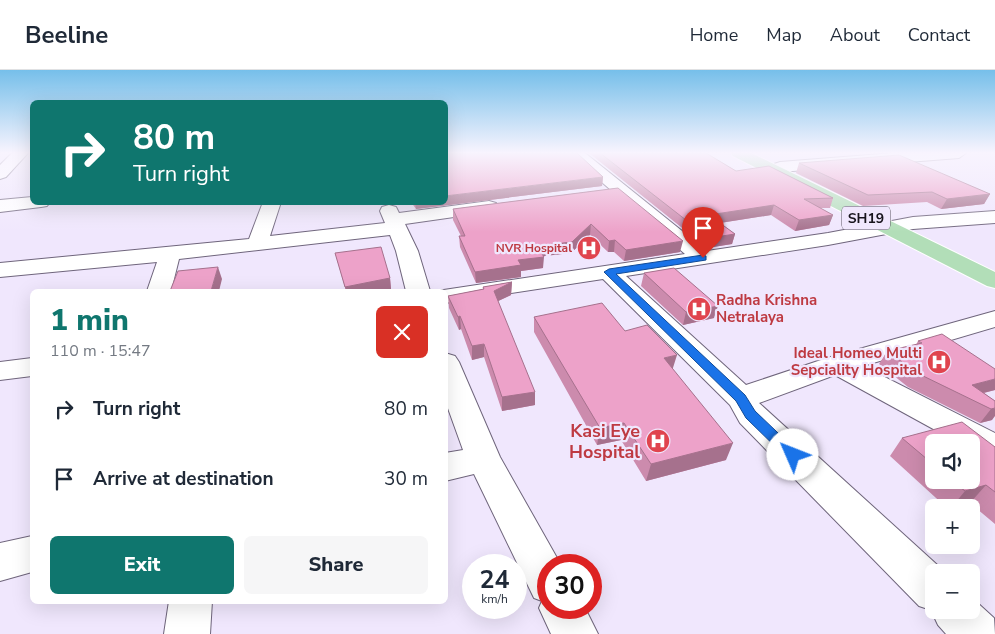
<!DOCTYPE html>
<html lang="en">
<head>
<meta charset="utf-8">
<style>
  :root { --surface:#fff; --page:#f6f6f7; --text:#1f2937; --muted:#747a83; --line:#e0e1e3; --accent:#0f766e }
  body { margin:0; font-family:"Nunito Sans",sans-serif; background:var(--page); color:var(--text); height:100vh; display:flex; flex-direction:column; font-size:19px; white-space:nowrap }
  * { box-sizing:border-box; margin:0 }
  p { font-size:16px; color:var(--muted) }
  .icon { flex:none; width:28px; height:28px; fill:none; stroke:currentColor; stroke-width:2; stroke-linecap:round; stroke-linejoin:round }
  .map { position:relative; flex:1; overflow:hidden }
  .drawer { position:absolute; left:30px; top:219px; width:418px; height:315px; display:flex; flex-direction:column; background:var(--surface); border-radius:8px; box-shadow:0 5px 20px #0002 }
  .drawer>* { flex:none }
  .top-card { position:absolute; left:30px; top:30px; width:418px; height:105px; border-radius:8px; box-shadow:0 5px 20px #0002; background:#0f766e; color:#fff; overflow:hidden }
  .fabs { position:absolute; left:925px; top:364px; display:grid; gap:10px }
  .fabs a { display:grid; place-items:center; width:55px; height:55px; border-radius:8px; background:var(--surface); box-shadow:0 5px 20px #0002; font-size:25px }
  .speed { position:absolute; left:462px; top:484px; display:flex; gap:10px; font-size:25px; font-weight:700; text-align:center }
  .speed>* { display:grid; place-content:center; width:65px; height:65px; border-radius:50%; background:var(--surface); box-shadow:0 5px 20px #0002; line-height:1 }
  .speed small { font-size:12px; font-weight:400 }
  .speed .limit { border:8px solid #d22; background:#fff; color:#111 }
  .pin { position:absolute; display:grid; place-items:center; width:42px; height:42px; color:#fff; margin:-51px -21px; border-radius:50% 50% 50% 0; rotate:-45deg; box-shadow:0 0 5px #0007 }
  .pin .icon { rotate:45deg }
  .me { position:absolute; width:55px; margin:-28px; rotate:314deg; stroke-linejoin:round; filter:drop-shadow(0 0 4px #0008) }
  .turn { display:flex; align-items:center; gap:18px; height:105px; padding:0 20px; font-size:22px }
  .turn .icon { width:65px; height:65px; stroke-width:2.5 }
  .turn b { display:block; font-size:35px; line-height:42px }
  .round { display:grid; place-items:center; flex:none; width:52px; height:52px; border-radius:8px; background:var(--page) }
  .headline { display:flex; align-items:center; justify-content:space-between; height:85px; padding:0 20px }
  h1 { font-size:30px; font-weight:800; line-height:38px; color:var(--accent) }
  .button { display:flex; gap:10px; margin-top:auto; padding:10px 20px }
  .button a { flex:1; height:58px; border-radius:8px; background:var(--accent); color:#fff; font-size:20px; font-weight:800; line-height:58px; text-align:center }
  .button a+a { background:var(--page); color:var(--text) }
  ul { padding:0; list-style:none }
  li { display:flex; align-items:center; gap:15px; height:70px; padding:0 20px }
  li div { flex:1 }
  li b { display:block; font-size:19px }
  li em { font-style:normal }
  header { display:flex; align-items:center; gap:30px; box-sizing:border-box; height:70px; padding:0 25px; background:var(--surface); border-bottom:1px solid var(--line) }
  header strong { font-size:24px }
  nav { display:flex; gap:28px; margin-inline-start:auto; font-size:18px }
  .map>svg:first-child { display:block }
  .lines { fill:none; stroke-linecap:round; stroke-linejoin:round }
  .street-casing { stroke:#6f657c; stroke-width:2 }
  .primary-casing { stroke:#fff; stroke-width:2 }
  .street { fill:#fff; fill-rule:evenodd }
  .primary { fill:#b2deb8; fill-rule:evenodd }
  .wall { fill:#cc8bad; fill-rule:evenodd }
  .shaded-wall { fill:#a6718d }
  .building { fill:#eda2c9; stroke:#a6718d }
  .route { fill:#1a73e8; stroke:#114b97 }
  .labels { text-anchor:middle; dominant-baseline:central; stroke-width:4.5; stroke-linejoin:round; paint-order:stroke }
  .far-health-label { font-size:12px; font-weight:bold; fill:#be3a42; stroke:#f0e7fd; text-anchor:end }
  .shield { fill:#f0e7fd; stroke:#595360; stroke-width:1 }
  .shield-label { font-size:14px; font-weight:bold; fill:#18141d }
  .health-label { font-size:15px; font-weight:bold; fill:#be3a42; stroke:#f0e7fd; text-anchor:start }
  .near-health-label { font-size:18px; font-weight:bold; fill:#be3a42; stroke:#f0e7fd; text-anchor:end }
</style>
</head>
<body>
<header>
<strong>Beeline</strong>
<nav><a>Home</a><a>Map</a><a>About</a><a>Contact</a></nav>
</header>
<div class="map">
<svg width="995" height="564" viewBox="0 0 995 564">
  <rect width="100%" height="100%" fill="#f0e7fd"/>
  <g class="lines">
    <g class="street-casing">
      <path id="street" d="M12 83H28L6 107 0 109V95Z
        M568 83H585L707 181 828 163 913 147 995 141V153L913 159 828 175 626 206 746 315 827 288 995 241V257L863 296 995 363V391L971 380V372H957L835 305 759 333 945 502H934V540H971V527L994 548 995 564H946L938 555 931 540 919 536 740 353 730 335 603 209 445 233V221H437L685 184Z
        M894 83H966L959 88 780 102 774 100 772 97 774 94 780 92Z
        M32 127V132H50L47 136 41 137 0 142V130Z
        M489 131 496 133 498 137 496 141 405 154 418 181 430 221H406L396 181 390 165 179 189 171 221H147L157 192 0 207V193L249 169 263 132H281L270 166 385 153 380 141 382 137 389 135 396 137 399 143Z
        M445 283 455 286 459 292 500 387 561 495H549V538H585L598 564H551L539 538 542 531 534 528 474 404 445 411V383L463 380 445 330Z
        M32 288V306L0 310V292Z
        M32 466V502L0 511V473Z
        M169 531H212L210 564H164Z"/>
    </g>
    <g class="primary-casing">
      <path id="primary" d="M731 83H751L995 202V218L987 216 733 86Z"/>
    </g>
    <use href="#street" class="street"/>
    <use href="#primary" class="primary"/>
  </g>
  <path class="wall" d="M589 83H706L736 101 833 128 830 138H820L833 145 829 155 795 161 771 145 720 153 735 164 732 174 707 178Z
    M799 93 990 124 984 134 941 139 927 132 863 136 796 103Z
    M603 107 602 116 416 139 411 132H445Z
    M618 118 680 182 624 191 614 182H608L590 165 571 183 543 186V198L521 201V207L476 213 460 177 459 166H461L453 150V139Z
    M335 183 390 208 391 219 379 221H346Z
    M644 203 714 248 683 255 641 216Z
    M512 212 511 225 498 231 535 335 502 341 484 287 472 290 461 259 459 260 449 238 448 226 483 219V217Z
    M534 247 625 261 673 300 726 390 646 411 621 370 597 375 534 262Z
    M918 271 995 320 984 323 995 331 992 350 980 353 908 317 879 294 887 281 916 275Z
    M902 368 995 377V454L970 433 955 438H947L890 386ZM934 372 971 410H934Z"/>
  <path class="shaded-wall" d="M603 107 602 116 416 139 415 132H445V126Z
    M990 124 984 134 941 139 947 129Z
    M774 135 771 145 707 155 709 145Z
    M833 145 829 155 795 161 799 150Z
    M591 154 590 165 571 183 536 187 537 176Z
    M735 164 732 174 707 178 709 168Z
    M615 170 614 182H608L609 171Z
    M683 171 680 182 624 191 626 180Z
    M544 187 543 198 521 201V207L476 213 475 202 518 190Z
    M218 197 222 209 219 221H211Z
    M390 208 391 219 379 221H346L345 217Z
    M512 212 511 225 494 233V221Z
    M718 236 714 248 683 255 686 242Z
    M460 246 461 259 459 260 458 247Z
    M484 274V287L472 290V276Z
    M677 285 672 301 664 288Z
    M995 309V320L966 327 972 315Z
    M535 322V335L502 341V327Z
    M995 338V346L992 350 980 353 991 339Z
    M624 353 621 370 597 375 600 358Z
    M733 373 726 390 646 411 651 394Z
    M986 415 970 433 955 438H951L965 421Z"/>
  <path class="building" d="M445 83H577L603 107 445 126Z
    M600 83H706L736 101 769 96 833 128 804 129 833 145 799 150 774 135 709 145 735 164 709 168Z
    M899 85 990 124 947 129 932 122 868 125 799 93Z
    M618 118 683 171 626 180 615 170 609 171 591 154 572 172 537 176 544 187 518 190 521 195 475 202 459 166H465L453 139Z
    M381 177 390 208 345 217 335 183Z
    M218 197 211 221H170L178 201Z
    M674 198 718 236 686 242 644 203Z
    M512 212 494 221 535 322 502 327 484 274 472 276 460 246 458 247 448 226 484 219 483 217Z
    M602 233 625 261 647 255 677 285 664 288 733 373 651 394 624 353 600 358 534 247Z
    M942 264 995 299V309L972 315 995 331V338L991 339 917 303 887 281 922 273 918 271Z
    M962 352 995 377V422L986 415 965 421 951 410H971V372H934V395L902 368Z"/>
  <linearGradient id="sky" x2="0" y2="1"><stop stop-color="#76bfea"/><stop offset="0.51" stop-color="#f8f4fe"/><stop offset="1" stop-color="#f8f4fe" stop-opacity="0"/></linearGradient>
  <rect width="995" height="162" fill="url(#sky)"/>
  <path class="route" d="M703 185 706 186V190L616 204 745 325 755 341 798 382 800 385 798 389 793 391 788 389 746 348 736 331 604 202 609 199Z"/>
  <defs>
    <g id="hospital-disc" transform="scale(1.25)"><circle r="9.5" fill="#e0444e" stroke="#f0e7fd"/><path d="M-5-5h3v3.5h4V-5h3V5h-3V1.5h-4V5h-3Z" fill="#fff"/></g>
  </defs>
  <g fill-rule="evenodd">
    <use href="#hospital-disc" x="589" y="178"/>
    <use href="#hospital-disc" x="699" y="239"/>
    <use href="#hospital-disc" x="939" y="292"/>
    <use href="#hospital-disc" x="658" y="371"/>
  </g>
  <g class="labels">
    <g class="far-health-label">
      <text x="572" y="178">NVR Hospital</text>
    </g>
    <rect class="shield" x="842" y="136.5" width="48" height="23" rx="4"/>
    <g class="shield-label">
      <text x="866" y="148">SH19</text>
    </g>
    <g class="health-label">
      <text x="716" y="230">Radha Krishna<tspan x="716" dy="17">Netralaya</tspan></text>
      <text x="922" y="283" text-anchor="end">Ideal Homeo Multi<tspan x="922" dy="17">Sepciality Hospital</tspan></text>
    </g>
    <g class="near-health-label">
      <text x="640" y="361">Kasi Eye<tspan x="640" dy="21">Hospital</tspan></text>
    </g>
  </g>
</svg>
<div class="fabs">
<a><svg class="icon" aria-label="sound" viewBox="0 0 24 24"><path d="M4 9h4l5-4v14l-5-4H4zM17 9q2 3 0 6"/></svg></a>
<a>+</a>
<a>−</a>
</div>
<div class="speed"><div>24<small>km/h</small></div><div class="limit">30</div></div>
<div class="pin" style="left:703px;top:188px;background:#d93025"><svg class="icon" aria-label="arrive" viewBox="0 0 24 24"><path d="M6 21V4h12l-3 4 3 4H6"/></svg></div>
<svg class="me" style="left:793px;top:385px" viewBox="-20 -20 40 40"><circle r="19" fill="#fff"/><path d="M0-13L10 11 0 6-10 11z" fill="#1a73e8"/></svg>
<div class="top-card">
<div class="turn"><svg class="icon" aria-label="right" viewBox="0 0 24 24"><path d="M7 20v-9h11M14 6l5 5-5 5"/></svg><div><b>80 m</b>Turn right</div></div>
</div>
<section class="drawer">
<div class="headline"><div><h1>1 min</h1><p>110 m · 15:47</p></div><a class="round" style="background:#d93025;color:#fff"><svg class="icon" aria-label="close" viewBox="0 0 24 24"><path d="M6 6l12 12M18 6L6 18"/></svg></a></div>
<ul>
<li><svg class="icon" aria-label="right" viewBox="0 0 24 24"><path d="M7 20v-9h11M14 6l5 5-5 5"/></svg><div><b>Turn right</b></div><em>80 m</em></li>
<li><svg class="icon" aria-label="arrive" viewBox="0 0 24 24"><path d="M6 21V4h12l-3 4 3 4H6"/></svg><div><b>Arrive at destination</b></div><em>30 m</em></li>
</ul>
<div class="button"><a>Exit</a><a>Share</a></div>
</section>
</div>
</body>
</html>
